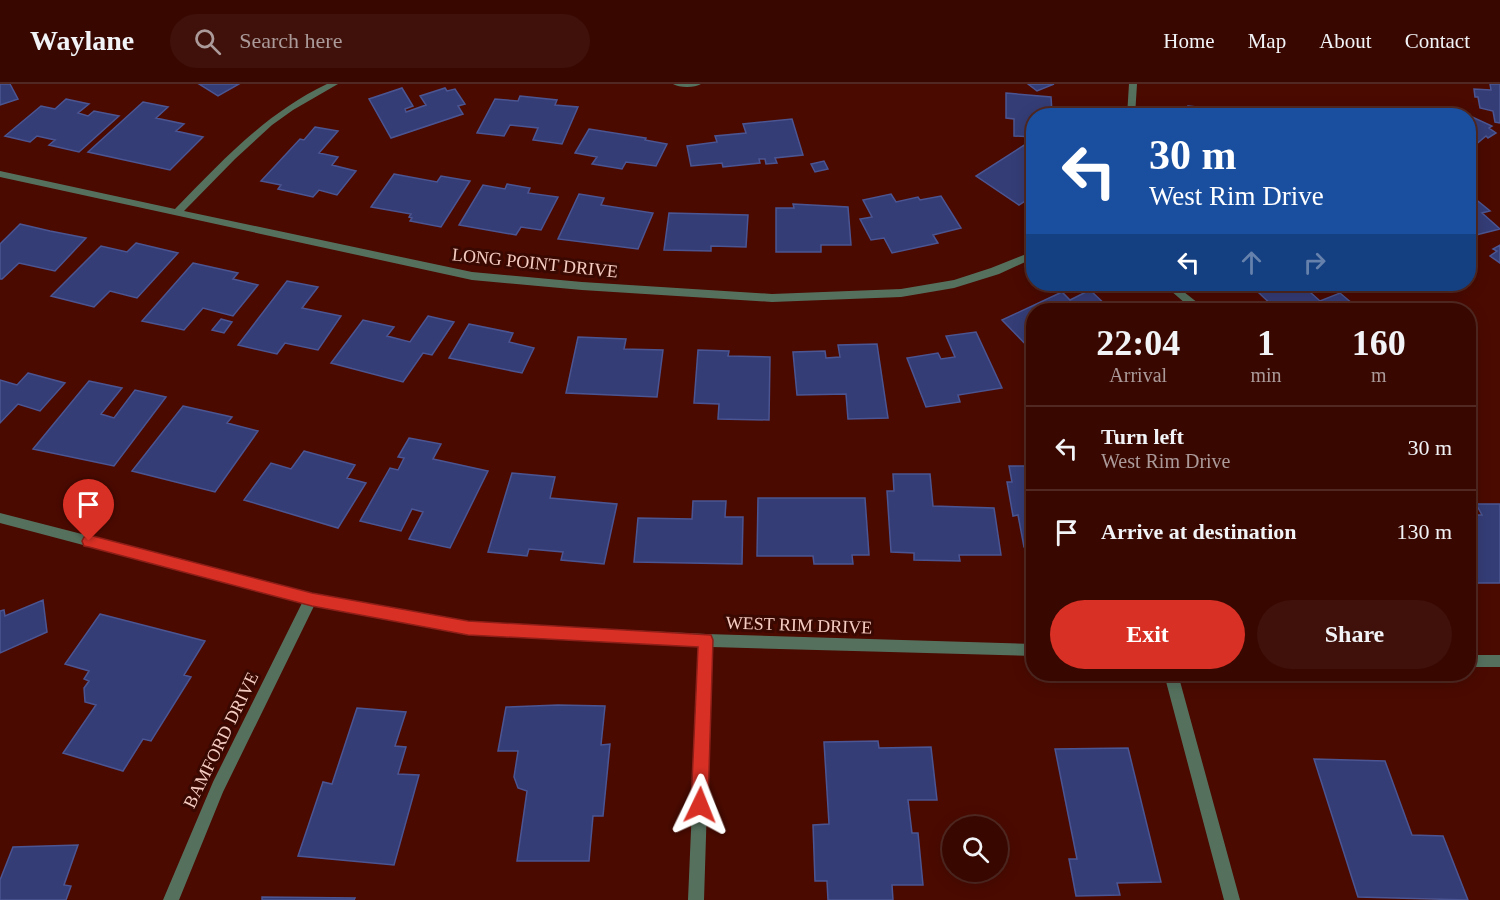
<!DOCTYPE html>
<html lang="en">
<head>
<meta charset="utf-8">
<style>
  :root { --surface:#380800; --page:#3f110a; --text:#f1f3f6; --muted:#ab9a99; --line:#522922; --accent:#d93025 }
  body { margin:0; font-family:Georgia,serif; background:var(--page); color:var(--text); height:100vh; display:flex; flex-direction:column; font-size:22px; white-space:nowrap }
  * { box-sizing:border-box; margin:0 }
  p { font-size:20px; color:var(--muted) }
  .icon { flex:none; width:33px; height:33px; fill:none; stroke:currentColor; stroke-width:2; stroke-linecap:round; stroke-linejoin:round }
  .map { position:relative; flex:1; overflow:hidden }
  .sheet { position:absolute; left:1026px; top:219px; width:450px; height:378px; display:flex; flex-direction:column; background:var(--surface); border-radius:24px; box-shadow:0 3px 15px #0003,0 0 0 2px var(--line) }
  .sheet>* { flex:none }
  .top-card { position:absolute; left:1026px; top:24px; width:450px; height:183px; border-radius:24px; box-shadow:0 3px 15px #0003,0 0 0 2px var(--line); background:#1a4fa0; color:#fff; overflow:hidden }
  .fabs { position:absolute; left:942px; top:732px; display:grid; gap:12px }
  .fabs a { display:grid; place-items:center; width:66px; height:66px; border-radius:50%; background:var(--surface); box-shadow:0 3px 15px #0003,0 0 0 2px var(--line); font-size:30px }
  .pin { position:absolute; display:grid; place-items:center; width:51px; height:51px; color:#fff; margin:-62px -26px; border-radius:50% 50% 50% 0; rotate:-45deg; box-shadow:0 0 6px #0007 }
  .pin .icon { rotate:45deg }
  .me { position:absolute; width:66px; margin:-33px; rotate:2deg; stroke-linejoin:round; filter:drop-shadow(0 0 4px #0008) }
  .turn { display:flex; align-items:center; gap:21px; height:126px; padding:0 24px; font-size:27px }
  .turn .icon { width:78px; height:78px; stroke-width:2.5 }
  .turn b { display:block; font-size:42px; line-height:51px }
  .lanes { display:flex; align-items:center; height:57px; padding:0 24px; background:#0003; justify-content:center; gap:30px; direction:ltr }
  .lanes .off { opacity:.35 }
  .eta { display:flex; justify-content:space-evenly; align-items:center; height:102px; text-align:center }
  .eta b { font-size:36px; font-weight:700; line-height:42px }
  .action { display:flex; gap:12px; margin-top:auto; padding:12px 24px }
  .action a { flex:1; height:69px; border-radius:36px; background:var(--accent); color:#fff; font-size:24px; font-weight:700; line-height:69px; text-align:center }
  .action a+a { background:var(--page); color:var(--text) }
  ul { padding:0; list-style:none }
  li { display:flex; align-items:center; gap:18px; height:84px; padding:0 24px; border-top:2px solid var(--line) }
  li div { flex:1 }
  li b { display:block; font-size:22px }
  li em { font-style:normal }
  header { display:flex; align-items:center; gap:36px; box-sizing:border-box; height:84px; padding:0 30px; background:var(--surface); border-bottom:2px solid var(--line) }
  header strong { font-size:28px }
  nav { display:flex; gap:33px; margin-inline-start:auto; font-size:21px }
  .search { width:420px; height:54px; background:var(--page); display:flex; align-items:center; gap:15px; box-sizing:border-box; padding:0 21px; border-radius:33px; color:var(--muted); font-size:22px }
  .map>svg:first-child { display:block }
  .building { fill:#353d77; stroke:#4b5591; stroke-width:1.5 }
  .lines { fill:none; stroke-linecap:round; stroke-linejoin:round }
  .minor { fill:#55715e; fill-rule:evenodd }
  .route { fill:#d93025; stroke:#8d1f18; stroke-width:1.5 }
  .labels { text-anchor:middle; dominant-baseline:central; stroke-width:6; stroke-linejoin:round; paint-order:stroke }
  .street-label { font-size:18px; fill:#f6cdc2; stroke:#390800 }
</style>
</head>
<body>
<header>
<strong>Waylane</strong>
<div class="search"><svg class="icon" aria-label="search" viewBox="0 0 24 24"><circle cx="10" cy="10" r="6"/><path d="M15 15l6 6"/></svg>Search here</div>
<nav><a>Home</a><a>Map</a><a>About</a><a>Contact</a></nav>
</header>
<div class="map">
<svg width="1500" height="816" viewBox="0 0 1500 816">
  <rect width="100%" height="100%" fill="#4b0a00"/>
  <path class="building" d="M0 0H10L18 15 0 21Z
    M199 0H239L218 12Z
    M1028 0H1054L1037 7Z
    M1490 0H1500V39L1495 38 1493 27 1480 24 1478 13H1475L1474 5 1491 6Z
    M402 4 413 22 405 25 406 28 426 21 420 12 445 4 447 7 455 5 465 20 458 22 463 30 391 54 369 15Z
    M1006 9 1051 13 1052 28 1045 27 1046 32H1034V53L1014 52V35L1006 34Z
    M520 12 557 16 555 21 578 23 562 60 533 56 538 44 510 41 504 52 477 49 495 15 518 17Z
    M66 15 89 20 78 29 88 32 94 27 119 32 79 68 49 61 55 56 37 52 30 58 5 52 41 22 55 25Z
    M143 18 168 23 156 34 184 40 176 47 203 53 170 86 88 68Z
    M1188 22 1233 27V32H1189Z
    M1457 26 1492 42 1489 44 1496 49 1488 54 1486 52 1474 62H1468V32H1449Z
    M792 35 803 71 775 74 777 79 766 80 765 75H759L760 79 723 83 722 79 691 82 687 62 717 58 715 52 746 49 743 40Z
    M315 43 338 47 319 69 338 73 332 81 356 87 337 111 319 106 313 113 278 105 281 101 261 97 300 55 304 56Z
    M589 45 646 54 645 56 667 60 656 82 626 78 622 85 592 80 597 73 575 69Z
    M1026 60 1034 65V90L1030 93 1034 97 1030 100 1034 102V111L1019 121 976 92Z
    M824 77 828 85 815 88 811 80Z
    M394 90 437 98 441 92 470 97 441 143 410 137 412 134 409 133 411 130 371 123Z
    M507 100 530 104 528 109 558 113 541 146 521 143 516 151 459 141 483 101 505 105Z
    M1468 109 1490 127 1482 129 1500 145 1468 153Z
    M579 110 604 114 601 121 653 129 638 165 558 155Z
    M891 110 896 118 918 113 920 116 941 112 961 144 933 151 938 159 892 169 884 154 871 156 860 135 872 133 863 116Z
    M793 120 848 123 851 161H821V168H776V124H794Z
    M669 129 748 131 746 163 711 162V167L664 166Z
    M20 140 50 147 86 154 55 187 19 179 2 195H0V160Z
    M136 159 178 169 137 214 110 207 94 223 51 212 101 162 127 168Z
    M1500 161V179L1490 172 1497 167 1493 165Z
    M193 179 238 189 233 195 258 201 233 232 203 224 184 246 142 237Z
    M287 197 318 203 302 224 341 232 318 266 285 259 277 270 238 261Z
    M1279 200H1301L1320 217 1340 209 1360 226H1277L1258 208Z
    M1306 200H1329L1332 202 1316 208Z
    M1090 206 1111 226H1034L1033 268 1002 236 1062 208 1070 216Z
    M428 232 454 238 432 271 423 269 403 298 331 279 363 236 394 243 387 252 410 258Z
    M221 235 232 238 224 249 212 246Z
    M469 240 513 249 509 258 534 264 522 289 449 274Z
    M976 248 1002 304 958 311 960 318 926 323 907 274 938 269 941 275 955 273 946 252Z
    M578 253 626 255 624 265 663 266 657 313 566 309Z
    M877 260 888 334 848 335 846 310 797 311 793 268 825 267 826 274 840 273 838 261Z
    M698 266 729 267 728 272 770 273 769 336 718 335 719 320 694 319Z
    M28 289 65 299 40 327 18 320 0 339V296L17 301Z
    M89 297 122 304 101 330 114 334 135 306 166 313 114 382 33 365Z
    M183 322 232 333 227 339 258 347 215 408 132 387Z
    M409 354 441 360 433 375 488 387 450 464 409 455 423 428 412 425 401 447 360 437 390 384 398 386 404 374 398 373Z
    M304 367 355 381 347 394 366 399 338 444 244 416 271 379 291 385Z
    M1009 382H1034V463H1024L1018 431 1013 432 1007 398H1012Z
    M512 389 555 393 550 414 617 420 604 480 561 476 563 468 529 465 527 472 488 468Z
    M893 390H930L933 422 994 424 1001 471H959L960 477 914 476V469L891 468 887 407H894Z
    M758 414H865L869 471H852L853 480H814L813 472H757Z
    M693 417H726L725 433H743L742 480 634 478 638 434 692 435Z
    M1476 420H1500V499H1468V431H1482Z
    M43 516 47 548 0 569V527L4 526 5 532Z
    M100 530 205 557 184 591 191 593 151 657 143 655 123 687 63 669 96 621 85 618 84 604 89 597 84 595 89 587 65 580Z
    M558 621 605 622 601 661 610 660 603 732H593L589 777H517L527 707 518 704 514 693 518 667H498L506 623Z
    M357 624 406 628 395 662 406 663 398 690 419 691 394 781 298 772 323 698 332 700Z
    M878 657 879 664 931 663 937 716H908L912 749H918L923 801H892L893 816H828L827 797H815L813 741 829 740 824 658Z
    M1128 664 1161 798 1117 799 1120 811 1076 812 1069 775H1077L1055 665Z
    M1314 675 1385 677 1412 751 1443 752 1468 816 1358 813Z
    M78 761 64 801 71 802 66 816H0V796L13 763Z
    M262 813 355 814 354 816H262Z"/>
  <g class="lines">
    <path class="minor" d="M327 0H338L293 26 272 41 235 75 184 127 472 188 582 198 772 210 901 205 954 196 991 184 1034 167V174L999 190 954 204 901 213 772 218 582 206 472 196 0 93V87L175 125C222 77 266 29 327 0Z
      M673 0H701C695 4 679 4 673 0Z
      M1129 0H1137L1135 32H1127Z
      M1163 200H1174L1203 223 1204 226H1193Z
      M0 429 311 509 469 538 706 550 1034 560V572L712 563 704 816H688L699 562 469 550 314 522 223 708 179 816H163L213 698 302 519 0 439Z
      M1468 571H1500V583H1468Z
      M1164 590H1178L1240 816H1224Z"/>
  </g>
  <path class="route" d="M89 451 312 509 468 537 711 551 713 556 708 721 706 727 700 730 694 727 691 721 698 563 468 551 312 522 89 463 84 462 82 457 84 453Z"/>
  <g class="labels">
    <g class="street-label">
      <text transform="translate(535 179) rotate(6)">LONG POINT DRIVE</text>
      <text transform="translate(799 541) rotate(2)">WEST RIM DRIVE</text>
      <text transform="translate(221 656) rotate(-64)">BAMFORD DRIVE</text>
    </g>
  </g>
</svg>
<div class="fabs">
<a><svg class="icon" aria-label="search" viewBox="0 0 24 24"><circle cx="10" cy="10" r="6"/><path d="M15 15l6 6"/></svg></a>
</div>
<div class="pin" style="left:89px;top:457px;background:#d93025"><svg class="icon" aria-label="arrive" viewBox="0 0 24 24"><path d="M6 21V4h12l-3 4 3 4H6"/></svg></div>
<svg class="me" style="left:700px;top:721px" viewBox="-20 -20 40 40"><path d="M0-17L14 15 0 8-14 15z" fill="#d93025" stroke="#fff" stroke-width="4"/></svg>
<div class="top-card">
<div class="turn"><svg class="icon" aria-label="left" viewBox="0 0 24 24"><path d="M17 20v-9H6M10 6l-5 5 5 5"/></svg><div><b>30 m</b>West Rim Drive</div></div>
<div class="lanes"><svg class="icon" aria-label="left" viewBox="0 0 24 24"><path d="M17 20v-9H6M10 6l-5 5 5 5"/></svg><svg class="icon off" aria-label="ahead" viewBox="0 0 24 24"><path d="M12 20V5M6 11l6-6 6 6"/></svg><svg class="icon off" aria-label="right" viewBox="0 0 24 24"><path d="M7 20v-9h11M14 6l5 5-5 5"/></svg></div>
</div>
<section class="sheet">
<div class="eta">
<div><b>22:04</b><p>Arrival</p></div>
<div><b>1</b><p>min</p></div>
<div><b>160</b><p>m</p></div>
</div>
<ul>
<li><svg class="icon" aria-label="left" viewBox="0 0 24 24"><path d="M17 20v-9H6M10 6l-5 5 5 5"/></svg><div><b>Turn left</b><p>West Rim Drive</p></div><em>30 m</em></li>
<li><svg class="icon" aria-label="arrive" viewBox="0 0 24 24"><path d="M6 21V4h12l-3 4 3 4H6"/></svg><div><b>Arrive at destination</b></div><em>130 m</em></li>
</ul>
<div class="action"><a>Exit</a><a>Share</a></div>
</section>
</div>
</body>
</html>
